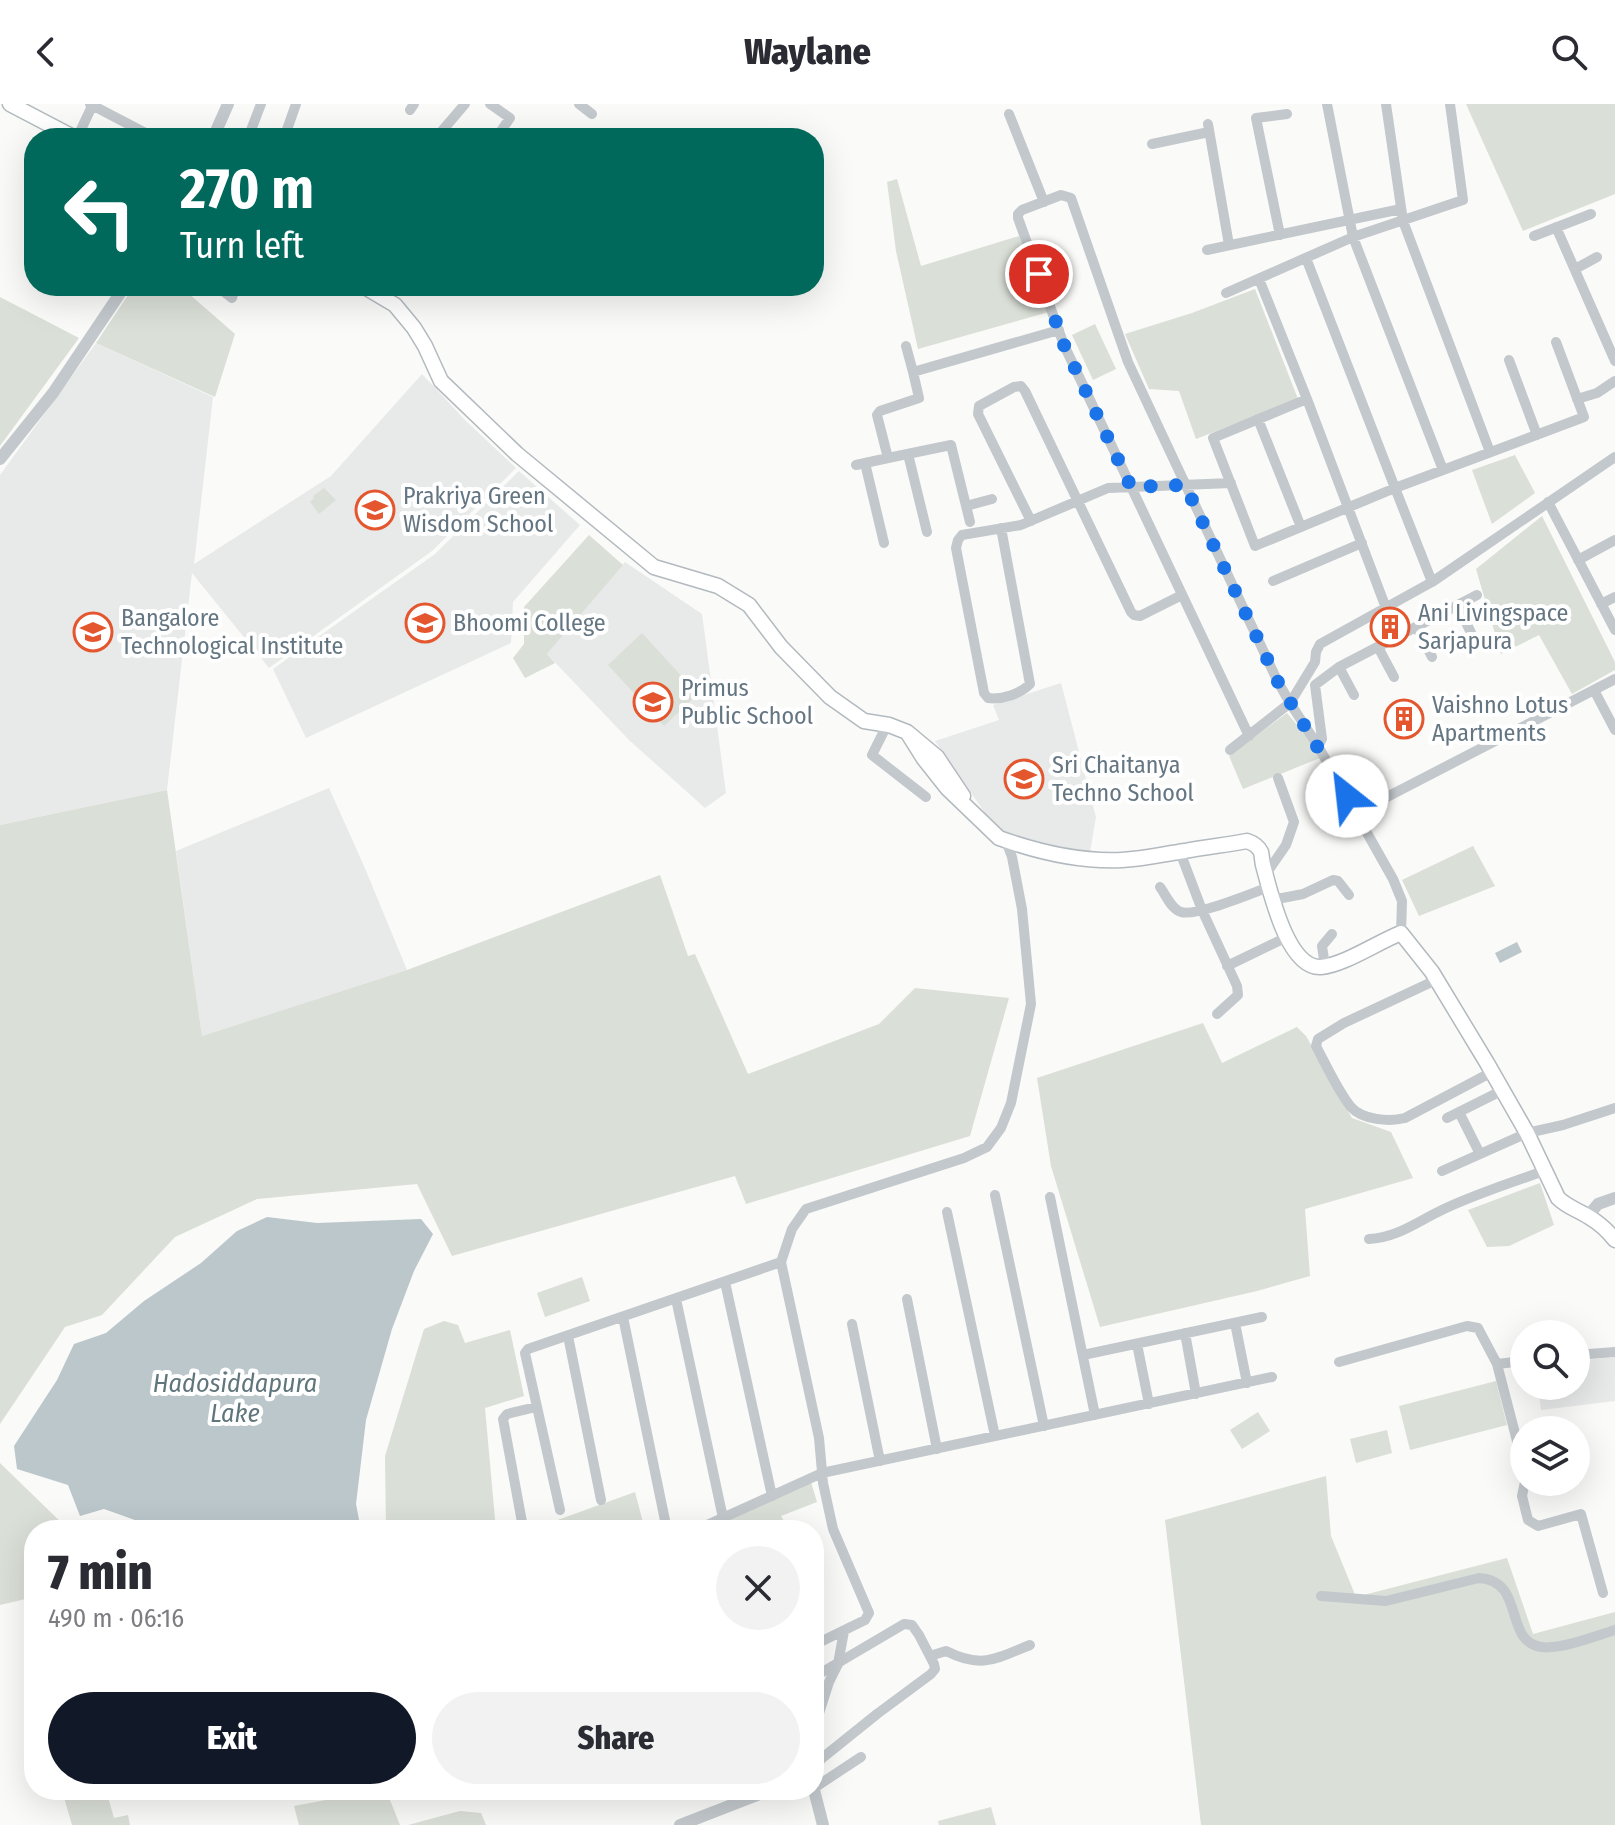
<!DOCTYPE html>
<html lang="en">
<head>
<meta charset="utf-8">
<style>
  :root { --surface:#fff; --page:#f2f2f3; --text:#2b2b33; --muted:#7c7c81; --accent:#111827 }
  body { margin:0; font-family:"Fira Sans Condensed",sans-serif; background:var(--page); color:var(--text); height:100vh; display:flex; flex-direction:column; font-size:30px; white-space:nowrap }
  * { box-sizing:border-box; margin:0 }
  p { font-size:26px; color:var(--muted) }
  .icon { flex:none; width:44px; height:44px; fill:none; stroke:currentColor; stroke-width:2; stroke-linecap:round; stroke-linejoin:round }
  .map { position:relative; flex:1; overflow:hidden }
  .side { position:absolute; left:24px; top:1416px; width:800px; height:280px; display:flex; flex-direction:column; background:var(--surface); border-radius:32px; box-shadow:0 8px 32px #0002 }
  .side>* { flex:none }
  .hud { position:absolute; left:24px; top:24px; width:800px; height:168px; border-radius:32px; box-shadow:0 8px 32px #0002; background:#00695c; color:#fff; overflow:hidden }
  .fabs { position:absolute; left:1510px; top:1216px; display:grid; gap:16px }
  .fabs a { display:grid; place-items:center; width:80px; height:80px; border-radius:50%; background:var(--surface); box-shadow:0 8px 32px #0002; font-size:40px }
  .pin { position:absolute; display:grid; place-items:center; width:68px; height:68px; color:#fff; margin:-34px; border:4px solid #fff; border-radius:50%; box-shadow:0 2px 8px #0007 }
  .me { position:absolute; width:88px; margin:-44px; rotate:331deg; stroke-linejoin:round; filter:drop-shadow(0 0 6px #0008) }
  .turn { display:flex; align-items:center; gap:28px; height:168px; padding:0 24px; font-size:36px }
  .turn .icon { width:104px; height:104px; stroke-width:2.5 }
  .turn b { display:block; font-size:56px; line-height:68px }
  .round { display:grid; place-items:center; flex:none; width:84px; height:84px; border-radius:42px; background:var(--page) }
  .summary { display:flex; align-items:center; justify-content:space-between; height:136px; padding:0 24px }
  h1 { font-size:48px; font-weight:800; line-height:60px }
  .primary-button { display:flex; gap:16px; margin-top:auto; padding:16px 24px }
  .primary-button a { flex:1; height:92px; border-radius:48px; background:var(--accent); color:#fff; font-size:32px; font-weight:800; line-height:92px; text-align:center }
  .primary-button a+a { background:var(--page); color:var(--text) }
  header { display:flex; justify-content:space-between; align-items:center; height:104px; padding:0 24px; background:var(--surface); font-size:36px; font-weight:800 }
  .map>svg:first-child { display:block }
  .built { fill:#e8e9e9 }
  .green { fill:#dadfd7 }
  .water { fill:#bbc7cb }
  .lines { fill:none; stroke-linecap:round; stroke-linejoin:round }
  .secondary-casing { stroke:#b3babf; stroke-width:17 }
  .minor { stroke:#c3c8cc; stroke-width:10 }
  .tertiary { stroke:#c3c8cc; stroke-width:12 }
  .secondary { stroke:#fff; stroke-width:14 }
  .route { stroke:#1a73e8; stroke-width:14; stroke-dasharray:0 25.2 }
  .labels { text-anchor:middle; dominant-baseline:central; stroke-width:8; stroke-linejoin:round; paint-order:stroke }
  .poi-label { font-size:24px; fill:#657683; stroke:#fff; text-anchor:start }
  .water-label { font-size:26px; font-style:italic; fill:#60757c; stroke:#fff }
</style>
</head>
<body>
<header><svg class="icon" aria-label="back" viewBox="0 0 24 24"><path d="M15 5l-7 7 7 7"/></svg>Waylane<svg class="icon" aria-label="search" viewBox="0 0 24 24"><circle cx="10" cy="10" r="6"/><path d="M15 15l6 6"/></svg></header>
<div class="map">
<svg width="1615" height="1721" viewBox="0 0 1615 1721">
  <rect width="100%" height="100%" fill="#fafaf8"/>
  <path class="built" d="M96 239 213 293 194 460 331 372 422 270 466 317 516 364 432 447 269 564 192 469 167 686 0 721V371Z
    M519 367 580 421 513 498 511 539 306 634 273 565 435 450Z
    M625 458 702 510 726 689 705 704 629 636 547 550Z
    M1061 579 1096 713 1090 748 1001 732 935 637 999 616 993 601Z
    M329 684 364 762 407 866 202 932 176 747Z
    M1615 1253V1297L1541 1306 1538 1282H1576V1257Z"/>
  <path class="green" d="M1466 0H1615V90L1523 127Z
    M897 75 921 162 1019 132 1049 208 918 245 896 147 887 78Z
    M134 182H180L235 230 215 293 96 239Z
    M1255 185 1298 295 1196 335 1179 287 1149 285 1125 230 1192 209Z
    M0 193 79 234 0 342Z
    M1095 220 1116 265 1093 276 1072 231Z
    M1515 351 1535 389 1492 420 1472 366Z
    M324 384 336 396 319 410 310 398 314 394 313 392Z
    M1542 412 1615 558V566L1572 590 1539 531 1501 550 1476 465Z
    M589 431 623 461 547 550 555 559 525 574 513 554 524 540V503Z
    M642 529 698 590 664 622 608 561Z
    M1287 609 1319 647 1320 654 1243 685 1229 652Z
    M167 686 202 932 407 866 660 771 688 852 695 850 748 970 879 920 915 884 1009 894 970 1032 746 1100 735 1072 452 1152 417 1080 257 1095 175 1133 102 1211 65 1223 0 1320V721Z
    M1473 742 1495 782 1419 812 1402 776Z
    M1203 919 1222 959 1297 923 1306 932 1352 1014 1391 1028 1413 1074 1305 1105 1310 1172 1257 1187 1100 1223 1051 1062 1037 974Z
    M1540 1079 1554 1121 1509 1142 1487 1143 1468 1106Z
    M582 1173 590 1197 545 1213 537 1189Z
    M444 1217 458 1221 465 1239 510 1226 524 1292 485 1304 496 1426H386L385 1352 424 1225Z
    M1496 1277 1507 1321 1410 1346 1399 1302Z
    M1258 1308 1270 1327 1242 1345 1230 1326Z
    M1387 1326 1392 1349 1356 1359 1350 1335Z
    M0 1359 69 1426H34V1493L0 1501Z
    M1326 1372 1331 1432 1356 1493 1507 1454 1533 1530 1615 1508V1721H1201L1165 1416Z
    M811 1378 817 1398 781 1412 789 1426H704Z
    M635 1388 645 1426H530Z
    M76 1686H106L114 1714 128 1711 130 1721H72L63 1690Z
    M379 1686H386L400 1721H299L294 1702Z
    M991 1703 996 1721H939L938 1717Z
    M460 1707 481 1709 486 1721H408Z"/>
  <path class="water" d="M1517 838 1522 848 1500 859 1495 849Z
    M267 1113 317 1119 421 1115 433 1130 414 1167 392 1225 366 1316 356 1400 361 1426H163L104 1405 80 1412 68 1381 17 1365 14 1342 57 1276 74 1240 106 1229 144 1197 201 1159 237 1127Z"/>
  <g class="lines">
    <g class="secondary-casing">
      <path id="secondary" d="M10 0 75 34
        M363 182 395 201 414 224 425 242 441 277 517 350 654 463 718 482 749 501 781 543 830 593 864 617 889 621 907 628 937 653 963 692
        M907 628 924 655 947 684 999 734C1038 748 1081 758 1122 756 1144 755 1164 750 1185 747 1205 743 1226 741 1247 737 1253 739 1258 742 1261 748 1262 752 1262 757 1263 761 1270 786 1287 865 1321 863 1344 861 1378 838 1401 829L1432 868 1487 959 1527 1029 1558 1094C1567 1103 1578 1106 1589 1113 1599 1119 1608 1127 1615 1136"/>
    </g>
    <path class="minor" d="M90 0 155 34
      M490 0 510 14 496 34
      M579 0 592 10
      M1327 0 1353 133 1443 366
      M1386 0 1403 117 1490 348
      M410 6 414 0
      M1009 10 1044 98
      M1208 20 1229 141
      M441 28 465 0
      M77 34 93 0
      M248 34 261 0
      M284 34 296 0
      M1152 40 1209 28
      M1556 123 1615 257
      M1280 131 1256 14 1287 10
      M1534 132 1591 110
      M1207 146 1401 105
      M1575 165 1597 153
      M1259 175 1307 295 1213 334 1255 442 1395 384 1306 154
      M217 182 232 194 236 182
      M1226 189 1353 133 1463 96 1450 0
      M906 242 913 268
      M1509 256 1537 331
      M1307 295 1386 504
      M1577 295 1597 289 1615 277
      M1258 315 1301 423
      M908 350 927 428
      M888 354 951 341 970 418
      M865 359 884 439
      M856 361 888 354 877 311 880 307 919 294 913 268 1059 226
      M1548 398 1615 526
      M966 402 992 395
      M1031 417 978 310 979 302 1014 283 1021 282 1025 287 1131 508 1134 511 1140 512 1182 491
      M1001 424 1030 580C1020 590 1002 596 988 594L984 589 956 444 958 436 962 431 1021 421 1108 384 1231 379
      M1578 456 1615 436
      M1273 477 1362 439
      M1432 478 1395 384 1584 313 1556 238
      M1601 500 1615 493
      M1458 502 1474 535
      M1417 524 1432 553
      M1378 543 1394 573
      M1339 563 1354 591
      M1594 586 1615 626
      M887 621 872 651 926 693
      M1318 642 1322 635 1315 581 1339 563 1477 491
      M1230 646 1290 599 1278 578 1128 258 1071 94 1061 91 1022 106 1018 110V114L1064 241 1249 632
      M1356 709 1615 575
      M1180 748 1202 806 1237 882 1238 891 1217 910
      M1266 770 1286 741 1294 718 1278 674
      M1160 783C1166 791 1171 805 1181 808 1196 813 1252 789 1269 783
      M1272 796 1303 790 1333 776 1338 777 1349 791
      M1401 829 1402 797 1393 775 1318 642 1290 599 1315 558 1316 548 1320 540 1432 478 1615 353
      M1227 862 1287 833
      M1325 862 1322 842 1332 830
      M1436 876 1344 919 1318 935 1316 942C1325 959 1339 989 1351 1003 1362 1016 1390 1018 1405 1014L1492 968
      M1447 1014 1459 1008
      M1480 1050 1459 1008 1503 986
      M1442 1067 1527 1029 1563 1021 1615 1004
      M995 1091 1044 1322
      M1050 1093 1095 1311
      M947 1108 995 1332
      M1369 1135C1397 1134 1418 1117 1444 1105 1476 1090 1510 1079 1544 1067
      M725 1178 772 1392
      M676 1195 723 1414
      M907 1195 937 1345
      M623 1213 667 1426
      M1235 1219 1247 1279
      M852 1220 880 1357
      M1185 1229 1196 1290
      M568 1232 601 1396
      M1137 1240 1149 1300
      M1083 1251 1262 1213
      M1576 1251 1615 1248
      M1524 1257 1497 1260 1524 1364
      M1339 1258 1467 1222 1478 1224 1497 1260
      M1525 1378 1522 1392 1528 1416 1538 1422 1581 1410 1603 1489
      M560 1406 525 1249 528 1245 781 1158
      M522 1418 503 1315 507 1310 536 1303
      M696 1426 822 1369 1272 1273
      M1321 1492 1386 1497 1479 1474C1526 1477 1503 1537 1541 1543 1560 1546 1596 1532 1615 1526
      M814 1541 865 1516 869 1509 833 1425 823 1379 819 1334 781 1158 792 1125 806 1105 964 1054 987 1043 1001 1024 1011 999 1031 900 1022 805 1012 753 1006 737
      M930 1552 946 1547C982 1565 995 1555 1030 1541
      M814 1573 904 1520 912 1521 919 1531 934 1560 935 1565 931 1570 877 1610 821 1655 814 1666
      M814 1625 829 1578 838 1560 844 1527
      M814 1684 861 1653"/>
    <path class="tertiary" d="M213 34 228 0
      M0 355 53 289 125 182
      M1588 1112 1598 1100 1615 1094
      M814 1686 823 1721
      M680 1721 770 1686"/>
    <use href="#secondary" class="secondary"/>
  </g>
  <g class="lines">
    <path class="route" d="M1039 170 1064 241 1131 383 1185 381 1278 578 1347 692"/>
  </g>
  <defs>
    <g id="school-ring" transform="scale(2)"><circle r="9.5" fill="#fff" stroke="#e4572e" stroke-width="1.5"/><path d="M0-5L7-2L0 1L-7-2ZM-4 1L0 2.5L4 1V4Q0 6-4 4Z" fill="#e4572e"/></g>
    <g id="university-ring" transform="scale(2)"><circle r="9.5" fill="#fff" stroke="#e4572e" stroke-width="1.5"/><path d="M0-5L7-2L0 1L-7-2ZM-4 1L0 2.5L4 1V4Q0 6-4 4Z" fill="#e4572e"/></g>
    <g id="building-ring" transform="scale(2)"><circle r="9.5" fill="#fff" stroke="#e4572e" stroke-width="1.5"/><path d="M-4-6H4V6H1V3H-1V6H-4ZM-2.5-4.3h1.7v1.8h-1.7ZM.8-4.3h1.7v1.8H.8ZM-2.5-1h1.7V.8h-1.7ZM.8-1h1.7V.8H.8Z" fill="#e4572e"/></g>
  </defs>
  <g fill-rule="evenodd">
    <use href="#school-ring" x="375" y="406"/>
    <use href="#university-ring" x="425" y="519"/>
    <use href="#building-ring" x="1390" y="523"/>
    <use href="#university-ring" x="93" y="528"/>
    <use href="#school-ring" x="653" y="598"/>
    <use href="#building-ring" x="1404" y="615"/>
    <use href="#school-ring" x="1024" y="675"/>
  </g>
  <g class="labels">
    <g class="poi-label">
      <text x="403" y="392">Prakriya Green<tspan x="403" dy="28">Wisdom School</tspan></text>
      <text x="1418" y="509">Ani Livingspace<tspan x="1418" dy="28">Sarjapura</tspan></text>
      <text x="121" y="514">Bangalore<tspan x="121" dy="28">Technological Institute</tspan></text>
      <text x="453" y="519">Bhoomi College</text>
      <text x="681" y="584">Primus<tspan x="681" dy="28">Public School</tspan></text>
      <text x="1432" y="601">Vaishno Lotus<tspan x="1432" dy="28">Apartments</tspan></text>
      <text x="1052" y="661">Sri Chaitanya<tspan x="1052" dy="28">Techno School</tspan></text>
    </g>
    <g class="water-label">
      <text x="235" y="1279">Hadosiddapura<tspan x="235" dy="30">Lake</tspan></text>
    </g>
  </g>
</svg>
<div class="fabs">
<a><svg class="icon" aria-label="search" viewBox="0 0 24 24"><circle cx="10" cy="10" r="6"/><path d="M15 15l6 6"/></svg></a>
<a><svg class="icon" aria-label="layers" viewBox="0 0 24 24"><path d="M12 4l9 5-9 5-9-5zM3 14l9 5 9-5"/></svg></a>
</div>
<div class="pin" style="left:1039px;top:170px;background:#d93025"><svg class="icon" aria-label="arrive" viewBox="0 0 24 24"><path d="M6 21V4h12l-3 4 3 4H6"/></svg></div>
<svg class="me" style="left:1347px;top:692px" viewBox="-20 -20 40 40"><circle r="19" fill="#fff"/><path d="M0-13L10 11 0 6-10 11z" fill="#1a73e8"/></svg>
<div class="hud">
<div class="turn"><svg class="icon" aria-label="left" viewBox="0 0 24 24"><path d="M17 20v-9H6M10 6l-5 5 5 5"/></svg><div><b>270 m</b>Turn left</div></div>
</div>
<section class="side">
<div class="summary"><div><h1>7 min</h1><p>490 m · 06:16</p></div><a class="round"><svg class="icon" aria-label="close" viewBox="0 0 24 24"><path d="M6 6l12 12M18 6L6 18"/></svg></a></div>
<div class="primary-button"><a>Exit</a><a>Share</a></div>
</section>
</div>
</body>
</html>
